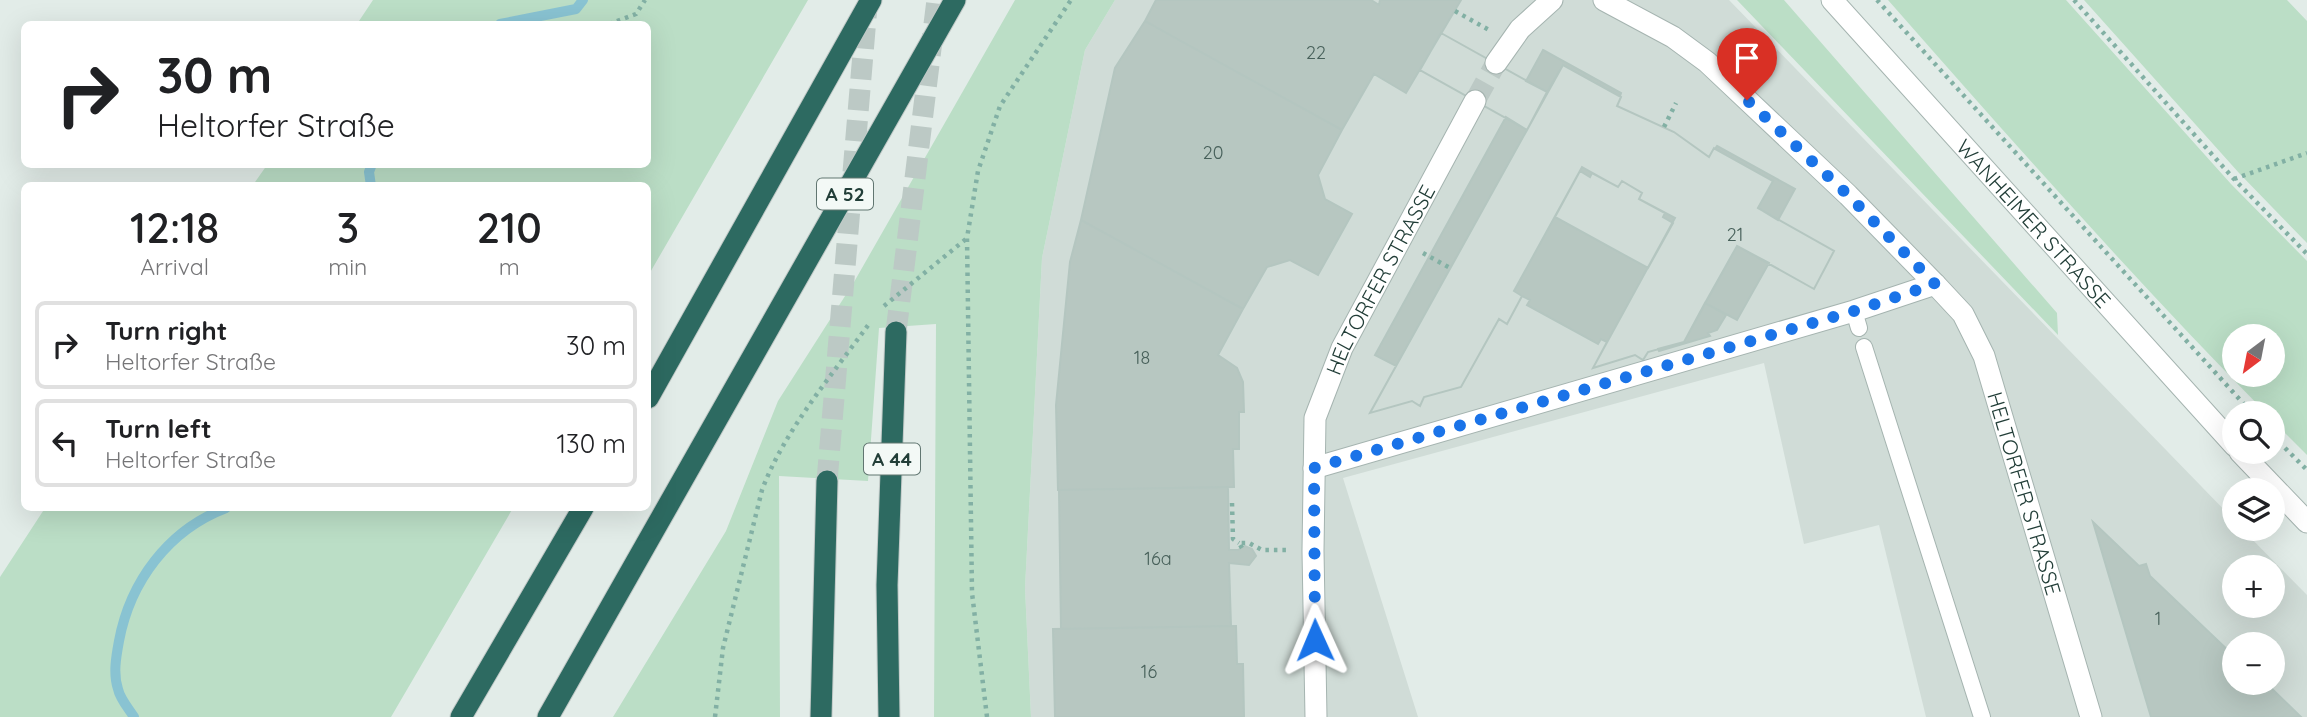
<!DOCTYPE html>
<html lang="en">
<head>
<meta charset="utf-8">
<style>
  :root { --surface:#fff; --page:#f2f2f2; --text:#202124; --muted:#757577; --line:#e0e0e0 }
  body { margin:0; font-family:Quicksand,sans-serif; background:var(--page); color:var(--text); height:100vh; display:flex; flex-direction:column; font-size:26px; white-space:nowrap }
  * { box-sizing:border-box; margin:0 }
  p { font-size:23px; color:var(--muted) }
  .icon { flex:none; width:38px; height:38px; fill:none; stroke:currentColor; stroke-width:2; stroke-linecap:round; stroke-linejoin:round }
  .map { position:relative; flex:1; overflow:hidden }
  .sheet { position:absolute; left:21px; top:182px; width:630px; height:329px; display:flex; flex-direction:column; background:var(--surface); border-radius:10px; box-shadow:0 7px 28px #0002 }
  .sheet>* { flex:none }
  .hud { position:absolute; left:21px; top:21px; width:630px; height:147px; border-radius:10px; box-shadow:0 7px 28px #0002; background:#fff; color:var(--text); overflow:hidden }
  .needle { width:46px; rotate:212deg }
  .controls { position:absolute; left:2222px; top:324px; display:grid; gap:14px }
  .controls a { display:grid; place-items:center; width:63px; height:63px; border-radius:50%; background:var(--surface); box-shadow:0 7px 28px #0002; font-size:35px }
  .pin { position:absolute; display:grid; place-items:center; width:60px; height:60px; color:#fff; margin:-72px -30px; border-radius:50% 50% 50% 0; rotate:-45deg; box-shadow:0 0 7px #0007 }
  .pin .icon { rotate:45deg }
  .me { position:absolute; width:77px; margin:-38px; rotate:359deg; stroke-linejoin:round; filter:drop-shadow(0 0 5px #0008) }
  .turn { display:flex; align-items:center; gap:24px; height:147px; padding:0 21px; font-size:32px }
  .turn .icon { width:91px; height:91px; stroke-width:2.5 }
  .turn b { display:block; font-size:49px; line-height:60px }
  .eta { display:flex; justify-content:space-evenly; align-items:center; height:119px; text-align:center }
  .eta b { font-size:42px; font-weight:600; line-height:49px }
  ul { padding:0; list-style:none }
  li { display:flex; align-items:center; gap:21px; height:88px; margin:0 14px 10px; padding:0 7px; border:4px solid var(--line); border-radius:10px }
  li div { flex:1 }
  li b { display:block; font-size:26px }
  li em { font-style:normal }
  .map>svg:first-child { display:block }
  .built { fill:#d0dcd7; fill-rule:evenodd }
  .green { fill:#bbdec6; fill-rule:evenodd }
  .lines { fill:none; stroke-linecap:round; stroke-linejoin:round }
  .stream { stroke:#89c3d2; stroke-width:10 }
  .building { fill:#b7c7c1; stroke:#b4c6c0; stroke-width:2; fill-rule:evenodd }
  .minor-tunnel { stroke:#bcc9c5; stroke-width:21; stroke-dasharray:21 10; stroke-linecap:butt }
  .motorway-tunnel { stroke:#bcc9c5; stroke-width:21; stroke-dasharray:21 10; stroke-linecap:butt }
  .service-casing { stroke:#a5b4b0; stroke-width:18 }
  .minor-casing { stroke:#a5b4b0; stroke-width:23 }
  .tertiary-casing { stroke:#a5b4b0; stroke-width:23 }
  .motorway-casing { stroke:#c1c9c7; stroke-width:23 }
  .path { stroke:#82b0a4; stroke-width:4.5; stroke-dasharray:3.5 5; stroke-linecap:butt }
  .service { stroke:#fff; stroke-width:16 }
  .minor { stroke:#fff; stroke-width:21 }
  .tertiary { stroke:#fff; stroke-width:21 }
  .motorway { stroke:#2d6a61; stroke-width:21 }
  .route { stroke:#1a73e8; stroke-width:12; stroke-dasharray:0 21.6 }
  .labels { text-anchor:middle; dominant-baseline:central; stroke-width:5; stroke-linejoin:round; paint-order:stroke }
  .number-label { font-size:18px; fill:#47605a }
  .shield { fill:#f3f9f6; stroke:#617671; stroke-width:2 }
  .shield-label { font-size:19px; font-weight:bold; fill:#223e38 }
  .street-label { font-size:21px; fill:#223e38; stroke:#f3f9f6 }
</style>
</head>
<body>
<div class="map">
<svg width="2307" height="717" viewBox="0 0 2307 717">
  <rect width="100%" height="100%" fill="#e2ece8"/>
  <path class="built" d="M1115 0H1729L2235 521V528L2242 529 2307 595V717H1926L1879 525 1804 544 1764 363 1343 478 1418 717H1031L1025 588 1042 258 1085 50ZM2235 567H2273V606H2235ZM2235 644H2273V682H2235Z"/>
  <path class="green" d="M373 0H808L648 276V186L253 185 267 165 648 164V24H357Z
    M1015 0H1115L1085 50 1042 258 1025 588 1031 717H934L936 324 879 328 868 481 779 476 780 717H613L726 531 778 401 854 282Z
    M1737 0H1784L2057 313 2058 335Z
    M1888 0H2066L2231 184 2307 261V455L2273 421V413H2266C2135 280 2011 140 1888 0ZM2273 336V374H2235V336Z
    M2084 0H2287L2307 21V243L2239 173Z
    M45 508H513L391 717H0V577Z"/>
  <g class="lines">
    <path class="stream" d="M500 24 576 9 583 0
      M371 186 369 172 372 164
      M134 717C129 709 120 699 118 689 113 674 116 657 119 641 130 582 168 530 226 508"/>
  </g>
  <path class="building" d="M1156 0H1371L1379 5 1380 0H1461L1406 93 1374 74 1342 130 1145 21Z
    M1145 21 1342 130 1318 175 1325 199 1352 214 1318 275 1290 260 1267 267 1243 309 1081 220 1115 68Z
    M1441 33 1547 92 1563 65 1621 97 1617 106 1674 132 1709 157 1714 148 1773 181 1758 208 1834 251 1814 289 1737 246 1684 342 1648 352 1643 360 1635 355 1593 368 1607 342 1601 339 1598 344 1527 305 1530 300 1522 296 1507 324 1499 319 1461 387 1424 397 1420 406 1412 401 1370 413 1527 130 1420 70ZM1580 171 1590 177 1592 173 1618 187 1622 181 1642 193 1639 199 1665 213 1663 217 1673 223 1648 268 1555 217Z
    M1441 33 1547 92 1527 130 1420 70Z
    M1543 50 1621 93 1620 96 1563 65 1547 92 1526 81Z
    M1563 65 1621 97 1617 106 1674 132 1709 157 1714 148 1773 181 1758 208 1834 251 1814 289 1737 246 1684 342 1648 352 1643 360 1635 355 1593 368 1675 218 1639 199 1642 193 1622 181 1618 187 1582 167 1514 291 1522 296 1507 324 1499 319 1461 387 1424 397 1420 406 1412 401 1370 413Z
    M1506 117 1527 130 1396 366 1375 355Z
    M1717 146 1795 189 1778 220 1758 208 1773 181 1715 149Z
    M1081 220 1243 309 1218 355 1237 368 1243 382 1244 412H1239V449H1233L1234 487 1058 490 1056 405 1070 262Z
    M1737 246 1769 263 1737 320 1705 303Z
    M1705 303 1726 315 1717 330 1708 333 1710 336 1659 351 1658 349 1684 342Z
    M1228 487 1229 550H1238L1245 546 1252 549 1256 556 1249 565 1229 563 1231 626 1061 629 1059 490Z
    M2093 522 2139 566 2146 564 2150 576 2235 657V682H2265L2301 717H2151Z
    M1236 626 1237 664H1243L1244 717H1055L1053 629Z"/>
  <g class="lines">
    <path class="minor-tunnel" d="M1475 101 1496 63"/>
    <path class="motorway-tunnel" d="M896 332 937 0
      M827 481 867 6"/>
    <g class="service-casing">
      <path id="service" d="M1854 311 1859 328
        M1864 347 1982 717"/>
    </g>
    <g class="minor-casing">
      <g id="minor">
        <path id="s1" d="M1604 0 1673 37 1707 62 1848 195 1935 284 1963 314 1984 356 2091 717"/>
        <path d="M1496 63 1520 29 1552 0"/>
        <path d="M1314 468 1854 311 1935 284"/>
        <path id="s2" d="M1316 717 1313 551 1315 418 1342 348 1475 101"/>
      </g>
    </g>
    <g class="tertiary-casing">
      <g id="tertiary">
        <path id="s3" d="M1832 0 2235 446"/>
        <path d="M2240 452 2307 522"/>
      </g>
    </g>
    <g class="motorway-casing">
      <path id="motorway" d="M648 398 871 0
        M461 717 583 508
        M548 717 955 0
        M821 717 827 481
        M889 717 887 585 896 332"/>
    </g>
    <path class="path" d="M1877 0 2252 413
      M2074 0 2234 179 2307 254
      M1455 11 1489 30
      M609 24 636 14 645 0
      M1664 127 1676 103
      M2234 179 2307 153
      M1423 253 1450 268
      M884 306 966 239
      M2273 436 2307 470
      M1232 503 1233 539 1239 543
      M1242 548 1239 543H1249L1262 550H1288
      M715 717 723 648 762 490C784 431 832 375 869 324
      M987 717 972 593 967 238 978 171 1000 106 1071 0"/>
    <use href="#service" class="service"/>
    <use href="#minor" class="minor"/>
    <use href="#tertiary" class="tertiary"/>
    <use href="#motorway" class="motorway"/>
  </g>
  <g class="lines">
    <path class="route" d="M1315 640 1314 468 1854 311 1935 284 1848 195 1747 100"/>
  </g>
  <g class="labels">
    <g class="number-label">
      <text x="1316" y="52">22</text>
      <text x="1213" y="152">20</text>
      <text x="1735" y="234">21</text>
      <text x="1142" y="357">18</text>
      <text x="1158" y="558">16a</text>
      <text x="2158" y="618">1</text>
      <text x="1149" y="671">16</text>
    </g>
    <g class="shield">
      <rect x="817" y="178.5" width="56" height="31" rx="5"/>
      <rect x="864" y="443.5" width="56" height="31" rx="5"/>
    </g>
    <g class="shield-label">
      <text x="845" y="194">A 52</text>
      <text x="892" y="459">A 44</text>
    </g>
    <g class="street-label">
      <text stroke="none"><textPath href="#s3" startOffset="301">WANHEIMER STRASSE</textPath></text>
      <text stroke="none"><textPath href="#s2" startOffset="452">HELTORFER STRASSE</textPath></text>
      <text stroke="none"><textPath href="#s1" startOffset="670">HELTORFER STRASSE</textPath></text>
    </g>
  </g>
</svg>
<div class="controls">
<a><svg class="needle" viewBox="-14 -14 28 28"><path d="M0-13l5 13h-10z" fill="#e53935"/><path d="M0 13l5-13h-10z" fill="#757577"/></svg></a>
<a><svg class="icon" aria-label="search" viewBox="0 0 24 24"><circle cx="10" cy="10" r="6"/><path d="M15 15l6 6"/></svg></a>
<a><svg class="icon" aria-label="layers" viewBox="0 0 24 24"><path d="M12 4l9 5-9 5-9-5zM3 14l9 5 9-5"/></svg></a>
<a>+</a>
<a>−</a>
</div>
<div class="pin" style="left:1747px;top:100px;background:#d93025"><svg class="icon" aria-label="arrive" viewBox="0 0 24 24"><path d="M6 21V4h12l-3 4 3 4H6"/></svg></div>
<svg class="me" style="left:1315px;top:640px" viewBox="-20 -20 40 40"><path d="M0-17L14 15 0 8-14 15z" fill="#1a73e8" stroke="#fff" stroke-width="4"/></svg>
<div class="hud">
<div class="turn"><svg class="icon" aria-label="right" viewBox="0 0 24 24"><path d="M7 20v-9h11M14 6l5 5-5 5"/></svg><div><b>30 m</b>Heltorfer Straße</div></div>
</div>
<section class="sheet">
<div class="eta">
<div><b>12:18</b><p>Arrival</p></div>
<div><b>3</b><p>min</p></div>
<div><b>210</b><p>m</p></div>
</div>
<ul>
<li><svg class="icon" aria-label="right" viewBox="0 0 24 24"><path d="M7 20v-9h11M14 6l5 5-5 5"/></svg><div><b>Turn right</b><p>Heltorfer Straße</p></div><em>30 m</em></li>
<li><svg class="icon" aria-label="left" viewBox="0 0 24 24"><path d="M17 20v-9H6M10 6l-5 5 5 5"/></svg><div><b>Turn left</b><p>Heltorfer Straße</p></div><em>130 m</em></li>
</ul>
</section>
</div>
</body>
</html>
